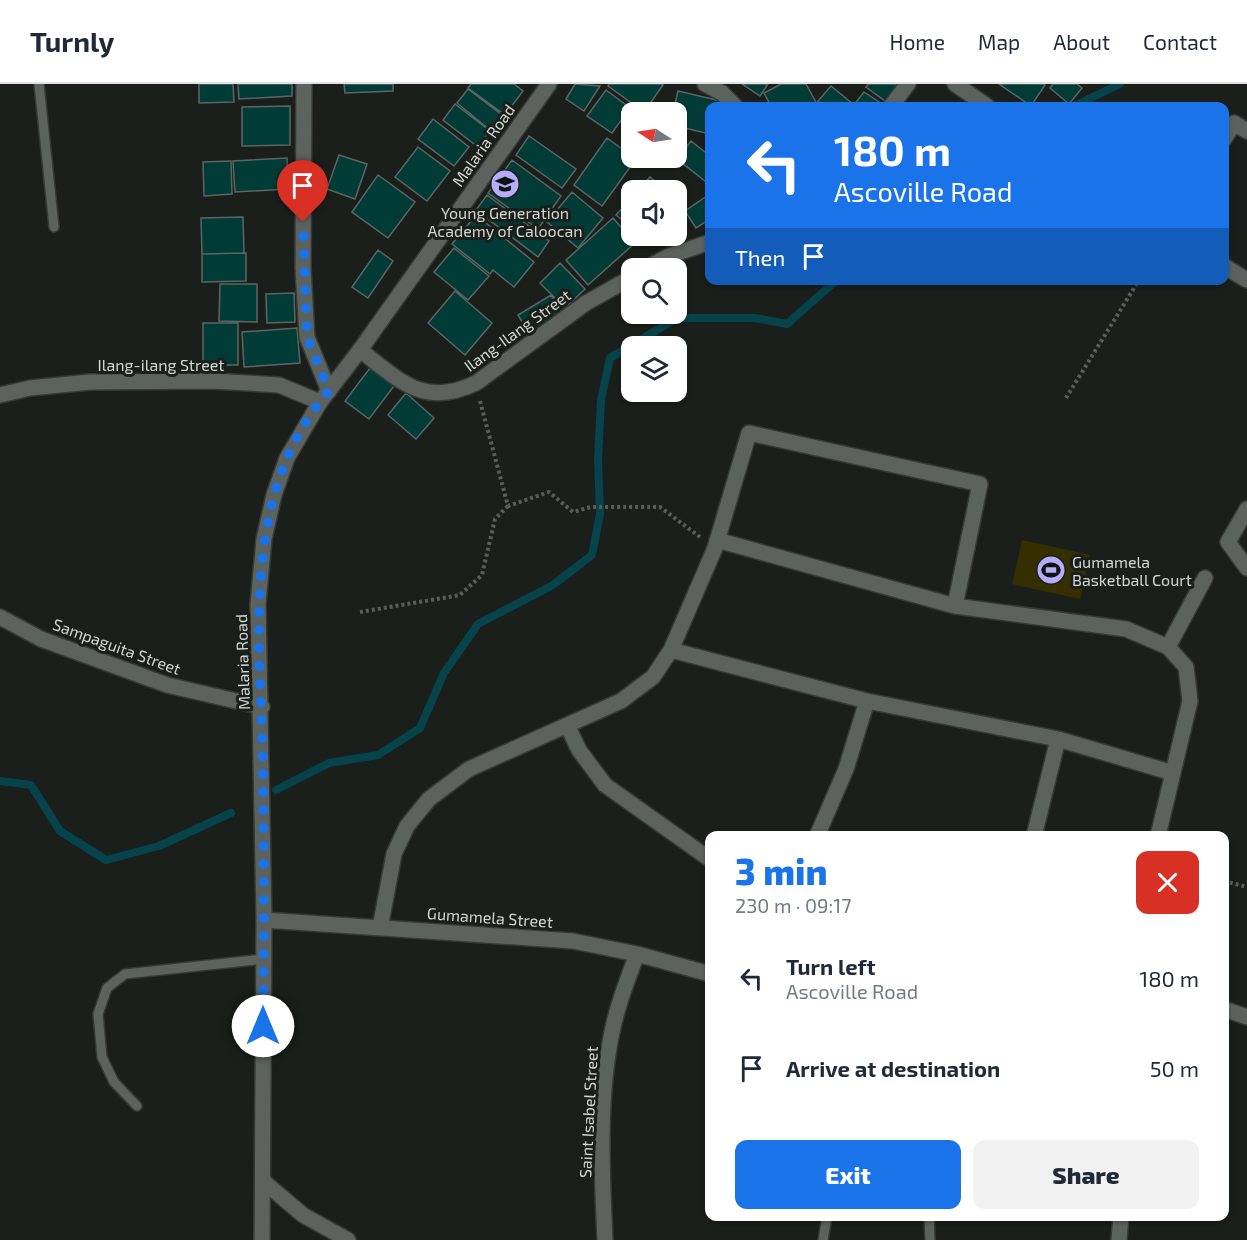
<!DOCTYPE html>
<html lang="en">
<head>
<meta charset="utf-8">
<style>
  :root { --surface:#fff; --page:#f2f2f3; --text:#1f2937; --muted:#747a83; --line:#e0e1e3; --accent:#1a73e8 }
  body { margin:0; font-family:"Exo 2",sans-serif; background:var(--page); color:var(--text); height:100vh; display:flex; flex-direction:column; font-size:22px; white-space:nowrap }
  * { box-sizing:border-box; margin:0 }
  p { font-size:20px; color:var(--muted) }
  .icon { flex:none; width:33px; height:33px; fill:none; stroke:currentColor; stroke-width:2; stroke-linecap:round; stroke-linejoin:round }
  .map { position:relative; flex:1; overflow:hidden }
  .details { position:absolute; left:705px; top:747px; width:524px; height:390px; display:flex; flex-direction:column; background:var(--surface); border-radius:12px; box-shadow:0 2px 4px #0004 }
  .details>* { flex:none }
  .hud { position:absolute; left:705px; top:18px; width:524px; height:183px; border-radius:12px; box-shadow:0 2px 4px #0004; background:#1a73e8; color:#fff; overflow:hidden }
  .needle { width:39px; rotate:282deg }
  .buttons { position:absolute; left:621px; top:18px; display:grid; gap:12px }
  .buttons a { display:grid; place-items:center; width:66px; height:66px; border-radius:12px; background:var(--surface); box-shadow:0 2px 4px #0004; font-size:30px }
  .pin { position:absolute; display:grid; place-items:center; width:51px; height:51px; color:#fff; margin:-62px -26px; border-radius:50% 50% 50% 0; rotate:-45deg; box-shadow:0 0 6px #0007 }
  .pin .icon { rotate:45deg }
  .me { position:absolute; width:66px; margin:-33px; rotate:0deg; stroke-linejoin:round; filter:drop-shadow(0 0 4px #0008) }
  .turn { display:flex; align-items:center; gap:21px; height:126px; padding:0 30px; font-size:27px }
  .turn .icon { width:78px; height:78px; stroke-width:2.5 }
  .turn b { display:block; font-size:42px; line-height:51px }
  .then { display:flex; align-items:center; height:57px; padding:0 30px; background:#0003; gap:12px; font-size:22px }
  .round { display:grid; place-items:center; flex:none; width:63px; height:63px; border-radius:12px; background:var(--page) }
  .head { display:flex; align-items:center; justify-content:space-between; height:102px; padding:0 30px }
  h1 { font-size:36px; font-weight:800; line-height:45px; color:var(--accent) }
  .button { display:flex; gap:12px; margin-top:auto; padding:12px 30px }
  .button a { flex:1; height:69px; border-radius:12px; background:var(--accent); color:#fff; font-size:24px; font-weight:800; line-height:69px; text-align:center }
  .button a+a { background:var(--page); color:var(--text) }
  ul { padding:0; list-style:none }
  li { display:flex; align-items:center; gap:18px; height:90px; padding:0 30px }
  li div { flex:1 }
  li b { display:block; font-size:22px }
  li em { font-style:normal }
  header { display:flex; align-items:center; gap:36px; box-sizing:border-box; height:84px; padding:0 30px; background:var(--surface); border-bottom:2px solid var(--line) }
  header strong { font-size:28px }
  nav { display:flex; gap:33px; margin-inline-start:auto; font-size:21px }
  .map>svg:first-child { display:block }
  .green { fill:#352f00 }
  .lines { fill:none; stroke-linecap:round; stroke-linejoin:round }
  .stream { stroke:#06434b; stroke-width:8 }
  .building { fill:#003c35; stroke:#5d6564; stroke-width:1.5 }
  .lane-casing { stroke:#363a37; stroke-width:12 }
  .street-casing { stroke:#363a37; stroke-width:18 }
  .secondary-casing { stroke:#363a37; stroke-width:18 }
  .path { stroke:#595e5a; stroke-width:4; stroke-dasharray:3 3; stroke-linecap:butt }
  .lane { stroke:#5c625e; stroke-width:9 }
  .street { stroke:#5c625e; stroke-width:15 }
  .secondary { stroke:#5c625e; stroke-width:15 }
  .route { stroke:#1a73e8; stroke-width:10; stroke-dasharray:0 18 }
  .labels { text-anchor:middle; dominant-baseline:central; stroke-width:6; stroke-linejoin:round; paint-order:stroke }
  .street-label { font-size:16px; fill:#d3d7d4; stroke:#1a1f1b }
  .poi-label { font-size:16px; fill:#d3d7d4; stroke:#1a1f1b }
</style>
</head>
<body>
<header>
<strong>Turnly</strong>
<nav><a>Home</a><a>Map</a><a>About</a><a>Contact</a></nav>
</header>
<div class="map">
<svg width="1247" height="1156" viewBox="0 0 1247 1156">
  <rect width="100%" height="100%" fill="#1a1f1b"/>
  <path class="green" d="M1022 456 1090 471 1080 515 1012 500Z"/>
  <g class="lines">
    <path class="stream" d="M1074 22 1120 0
      M0 697 31 701 60 747 106 776 159 762 231 729
      M276 706 329 679 378 671 420 644 444 589 478 540 553 501 592 471 600 430 598 376 601 316 610 274 677 234H755L787 240 837 196"/>
  </g>
  <path class="building" d="M199 0H233L234 18 199 19Z
    M238 0H292V12L239 15Z
    M344 0H393V7L345 9Z
    M471 0H514L523 7 505 31 468 4Z
    M575 0 600 2 584 27 566 15Z
    M609 0H661L663 1 644 28 608 2Z
    M742 0H768L760 12Z
    M781 0H806L818 22H771L764 9Z
    M868 0H903L889 20 866 3Z
    M999 0H1043L1045 1 1031 22Z
    M1053 0H1077L1082 4 1069 20 1050 4Z
    M831 2 853 20 851 22H825L818 17Z
    M468 5 502 31 490 46 457 19Z
    M606 6 630 24 612 49 587 32Z
    M678 7 721 17 719 22H710V50L676 42V28H673Z
    M864 8 885 22H853Z
    M455 20 490 47 478 63 443 36Z
    M290 22V61L242 62V23Z
    M433 35 469 63 454 82 418 55Z
    M529 52 576 85 562 104 516 71Z
    M607 54 636 75 602 122 574 101Z
    M691 57 710 72V101L677 75Z
    M418 63 450 87 427 117 395 93Z
    M339 71 367 80 355 115 327 105Z
    M287 74 288 105 235 108 233 77Z
    M512 76 561 112 538 145 488 109Z
    M231 77 232 110 204 112 203 78Z
    M378 91 415 118 388 154 352 128Z
    M650 93 666 106H638Z
    M572 108 603 134 578 164 547 138Z
    M710 110V135L696 144 685 127Z
    M487 111 549 157 538 173 476 126Z
    M632 114V144L616 131Z
    M476 131 534 178 514 203 493 186 490 190 452 160Z
    M243 133 244 169 202 170 201 134Z
    M613 134 635 159 588 201 566 176Z
    M454 164 489 192 468 216 434 188Z
    M378 166 393 177 368 214 352 203Z
    M246 169V197L202 198V170Z
    M560 179 585 205 565 224 540 199Z
    M220 200H257V238L219 237Z
    M455 207 492 239 465 271 428 239Z
    M294 209 295 238 267 239 266 210Z
    M551 211 564 232 531 253 518 231Z
    M203 239H238V281H203Z
    M297 244 300 279 244 283 242 248Z
    M370 284 394 302 369 335 345 317Z
    M406 309 434 334 416 355 388 331Z"/>
  <g class="lines">
    <g class="lane-casing">
      <path id="lane" d="M39 0 54 143
        M137 1022 114 998 102 973 98 930 107 904 125 890 264 875
        M929 1132 930 1156
        M823 1156 827 1132"/>
    </g>
    <g class="street-casing">
      <path id="street" d="M304 0 303 184 307 253 329 307
        M705 0 722 9 735 22
        M955 0 987 22
        M891 22 908 0
        M1224 55 1234 39 1247 47
        M1224 182 1247 196
        M647 184 669 172 710 158
        M360 266C400 297 424 324 476 299L586 219 632 193
        M0 311 30 304 90 298 213 297 279 301 320 318
        M1247 425 1228 458 1247 484
        M717 456 955 522 1126 545 1168 563
        M671 566 867 617 1058 655 1173 689
        M568 643 579 666 605 701 708 774
        M817 752 846 685 867 617
        M1034 752 1058 655
        M1158 752 1190 617 1186 583 1168 563 1205 494
        M264 836 573 857 637 870 710 890
        M380 844 394 770 407 742 429 715 469 685 621 617 653 593 671 566 715 464 749 349 980 400 955 522
        M1224 925 1247 933
        M605 1156C602 1090 598 1019 611 953 616 925 627 897 637 870
        M1119 1156 1121 1132"/>
    </g>
    <g class="secondary-casing">
      <path id="secondary" d="M0 533 41 555 167 601 262 623
        M263 1097 303 1131 348 1156
        M262 1156 264 836 258 520 264 455 274 411 287 374 320 318 360 266 549 0"/>
    </g>
    <path class="path" d="M1066 314 1139 196
      M480 317 508 422 549 408 573 428 591 423H660L700 453
      M360 528 460 511 482 491 495 435 508 422
      M1224 797 1247 803"/>
    <use href="#lane" class="lane"/>
    <use href="#street" class="street"/>
    <use href="#secondary" class="secondary"/>
  </g>
  <g class="lines">
    <path class="route" d="M263 942C264 857 264 772 263 687 261 561 238 411 329 307L307 253 303 138"/>
  </g>
  <defs>
    <g id="school-disc" transform="scale(1.5)"><circle r="9.5" fill="#b6acf8" stroke="#1a1f1b"/><path d="M0-5L7-2L0 1L-7-2ZM-4 1L0 2.5L4 1V4Q0 6-4 4Z" fill="#111"/></g>
    <g id="stadium-disc" transform="scale(1.5)"><circle r="9.5" fill="#b6acf8" stroke="#1a1f1b"/><path d="M0-5a6.5 5 0 1 0 0 10a6.5 5 0 1 0 0-10ZM-3.5-1.8h7v3.6h-7Z" fill="#111"/></g>
  </defs>
  <g fill-rule="evenodd">
    <use href="#school-disc" x="505" y="100"/>
    <use href="#stadium-disc" x="1051" y="486"/>
  </g>
  <g class="labels">
    <g class="street-label">
      <text transform="translate(483 61) rotate(-55)">Malaria Road</text>
      <text transform="translate(517 246) rotate(-36)">Ilang-Ilang Street</text>
      <text x="161" y="280">Ilang-ilang Street</text>
      <text transform="translate(117 562) rotate(20)">Sampaguita Street</text>
      <text transform="translate(242 578) rotate(-92)">Malaria Road</text>
      <text transform="translate(490 833) rotate(4)">Gumamela Street</text>
      <text transform="translate(588 1028) rotate(-87)">Saint Isabel Street</text>
    </g>
    <g class="poi-label">
      <text x="505" y="128">Young Generation<tspan x="505" dy="18">Academy of Caloocan</tspan></text>
      <text x="1072" y="477" text-anchor="start">Gumamela<tspan x="1072" dy="18">Basketball Court</tspan></text>
    </g>
  </g>
</svg>
<div class="buttons">
<a><svg class="needle" viewBox="-14 -14 28 28"><path d="M0-13l5 13h-10z" fill="#e53935"/><path d="M0 13l5-13h-10z" fill="#747a83"/></svg></a>
<a><svg class="icon" aria-label="sound" viewBox="0 0 24 24"><path d="M4 9h4l5-4v14l-5-4H4zM17 9q2 3 0 6"/></svg></a>
<a><svg class="icon" aria-label="search" viewBox="0 0 24 24"><circle cx="10" cy="10" r="6"/><path d="M15 15l6 6"/></svg></a>
<a><svg class="icon" aria-label="layers" viewBox="0 0 24 24"><path d="M12 4l9 5-9 5-9-5zM3 14l9 5 9-5"/></svg></a>
</div>
<div class="pin" style="left:303px;top:138px;background:#d93025"><svg class="icon" aria-label="arrive" viewBox="0 0 24 24"><path d="M6 21V4h12l-3 4 3 4H6"/></svg></div>
<svg class="me" style="left:263px;top:942px" viewBox="-20 -20 40 40"><circle r="19" fill="#fff"/><path d="M0-13L10 11 0 6-10 11z" fill="#1a73e8"/></svg>
<div class="hud">
<div class="turn"><svg class="icon" aria-label="left" viewBox="0 0 24 24"><path d="M17 20v-9H6M10 6l-5 5 5 5"/></svg><div><b>180 m</b>Ascoville Road</div></div>
<div class="then">Then<svg class="icon" aria-label="arrive" viewBox="0 0 24 24"><path d="M6 21V4h12l-3 4 3 4H6"/></svg></div>
</div>
<section class="details">
<div class="head"><div><h1>3 min</h1><p>230 m · 09:17</p></div><a class="round" style="background:#d93025;color:#fff"><svg class="icon" aria-label="close" viewBox="0 0 24 24"><path d="M6 6l12 12M18 6L6 18"/></svg></a></div>
<ul>
<li><svg class="icon" aria-label="left" viewBox="0 0 24 24"><path d="M17 20v-9H6M10 6l-5 5 5 5"/></svg><div><b>Turn left</b><p>Ascoville Road</p></div><em>180 m</em></li>
<li><svg class="icon" aria-label="arrive" viewBox="0 0 24 24"><path d="M6 21V4h12l-3 4 3 4H6"/></svg><div><b>Arrive at destination</b></div><em>50 m</em></li>
</ul>
<div class="button"><a>Exit</a><a>Share</a></div>
</section>
</div>
</body>
</html>
